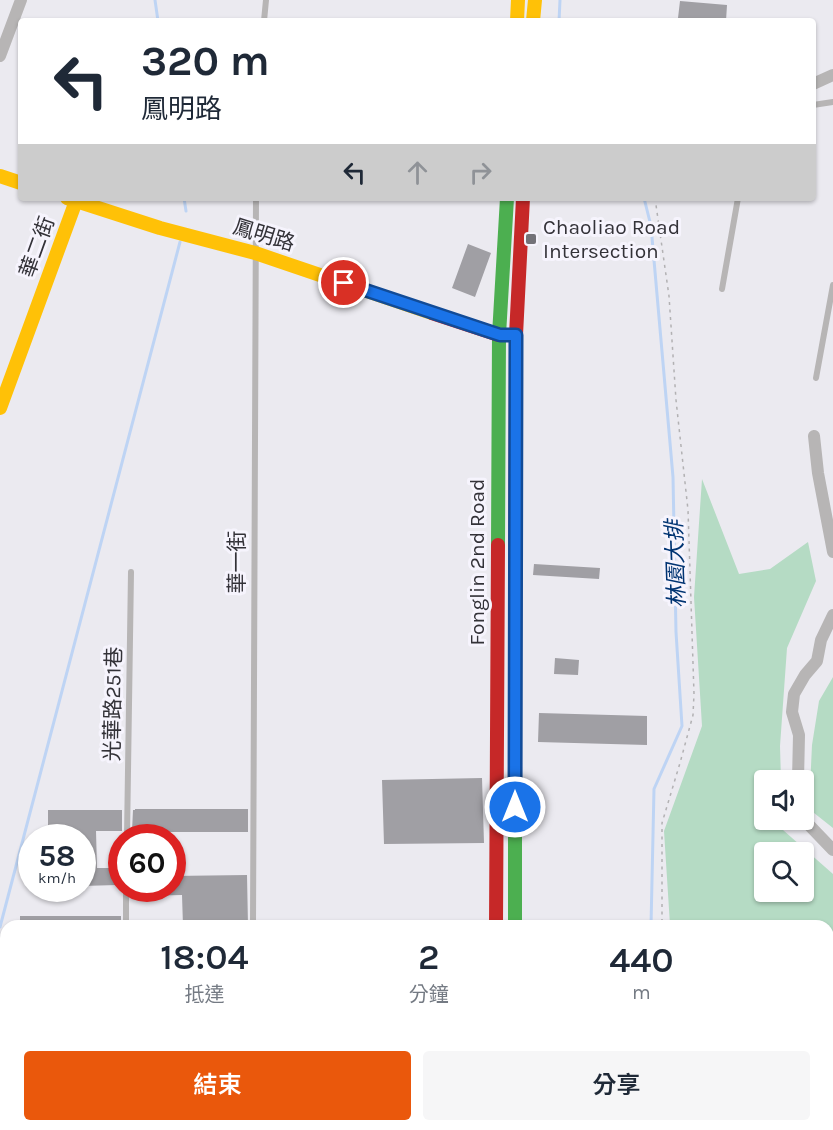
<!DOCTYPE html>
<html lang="zh-TW">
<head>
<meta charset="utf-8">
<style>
  :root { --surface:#fff; --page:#f6f6f7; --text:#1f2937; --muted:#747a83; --accent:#ea580c }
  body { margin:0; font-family:Karla,"Noto Sans TC",sans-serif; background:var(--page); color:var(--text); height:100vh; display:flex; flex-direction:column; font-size:22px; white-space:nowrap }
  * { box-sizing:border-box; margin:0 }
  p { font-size:20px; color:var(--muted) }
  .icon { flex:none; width:33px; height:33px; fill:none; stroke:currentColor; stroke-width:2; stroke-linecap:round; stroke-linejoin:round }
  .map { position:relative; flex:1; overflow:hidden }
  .details { position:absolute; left:0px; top:920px; width:834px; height:212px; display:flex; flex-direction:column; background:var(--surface); border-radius:18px 18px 0 0; box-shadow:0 2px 4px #0004 }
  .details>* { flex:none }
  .banner { position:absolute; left:18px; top:18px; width:798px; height:183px; border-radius:6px; box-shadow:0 2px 4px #0004; background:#fff; color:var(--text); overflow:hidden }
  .tools { position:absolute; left:754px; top:770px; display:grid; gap:12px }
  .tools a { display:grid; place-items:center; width:60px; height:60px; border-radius:6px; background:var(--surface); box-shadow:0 2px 4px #0004; font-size:30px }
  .speed { position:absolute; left:18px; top:824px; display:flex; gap:12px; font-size:30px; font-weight:700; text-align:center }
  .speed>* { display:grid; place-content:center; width:78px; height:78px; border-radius:50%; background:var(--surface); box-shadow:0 2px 4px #0004; line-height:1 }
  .speed small { font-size:15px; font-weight:400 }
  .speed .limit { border:9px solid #d22; background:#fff; color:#111 }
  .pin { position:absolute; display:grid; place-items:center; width:51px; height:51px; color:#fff; margin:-26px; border:3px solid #fff; border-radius:50%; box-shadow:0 2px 6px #0007 }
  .me { position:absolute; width:66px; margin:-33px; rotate:0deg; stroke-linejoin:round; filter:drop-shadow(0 0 4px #0008) }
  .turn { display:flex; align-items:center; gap:21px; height:126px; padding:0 24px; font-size:27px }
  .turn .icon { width:78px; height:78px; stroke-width:2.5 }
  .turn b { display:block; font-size:42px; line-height:51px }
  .lanes { display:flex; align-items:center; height:57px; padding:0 24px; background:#0003; justify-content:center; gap:30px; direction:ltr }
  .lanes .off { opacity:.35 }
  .eta { display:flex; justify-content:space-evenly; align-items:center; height:102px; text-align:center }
  .eta b { font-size:36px; font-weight:600; line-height:42px }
  .primary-button { display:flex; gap:12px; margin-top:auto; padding:12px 24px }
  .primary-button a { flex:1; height:69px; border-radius:6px; background:var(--accent); color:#fff; font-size:24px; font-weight:600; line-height:69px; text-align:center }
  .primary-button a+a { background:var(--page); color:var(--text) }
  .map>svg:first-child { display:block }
  .green { fill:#b5dbc4; fill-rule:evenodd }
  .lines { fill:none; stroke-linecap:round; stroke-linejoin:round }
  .stream { stroke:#bed4f4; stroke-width:3 }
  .building { fill:#a09fa4 }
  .path { stroke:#b2b1b3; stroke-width:1.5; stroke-dasharray:3 4.5; stroke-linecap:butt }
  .lane { stroke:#b7b5b5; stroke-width:6 }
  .street { stroke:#b7b5b5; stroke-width:12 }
  .fast { stroke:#4caf50; stroke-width:14 }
  .slow { stroke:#ffc107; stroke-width:14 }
  .jam { stroke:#c62828; stroke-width:14 }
  .route-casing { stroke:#114b97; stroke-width:15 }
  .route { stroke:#1a73e8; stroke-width:10 }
  .poi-dot { fill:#737278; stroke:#f6f4fd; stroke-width:2 }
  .labels { text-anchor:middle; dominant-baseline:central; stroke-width:6; stroke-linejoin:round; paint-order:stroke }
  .poi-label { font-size:21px; fill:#333238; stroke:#f6f4fd; text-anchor:start }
  .street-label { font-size:21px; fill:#333238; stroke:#f6f4fd }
  .water-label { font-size:22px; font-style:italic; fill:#003472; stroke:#f6f4fd }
</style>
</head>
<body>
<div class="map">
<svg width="833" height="1130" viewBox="0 0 833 1130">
  <rect width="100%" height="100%" fill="#ebeaf0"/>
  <path class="green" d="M702 479 739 574 770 569 808 542 816 581 787 648 780 746 781 780H765V819H783V830L833 874V980L828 1009V926L670 925 664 831 702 726 694 597ZM765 852H804V891H765Z
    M833 677V828L809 809 812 745 819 701Z"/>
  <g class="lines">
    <path class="stream" d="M155 0 158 21
      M559 21 560 0
      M184 198 186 211
      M644 198 651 226 673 477 676 632 682 726 654 789 651 926
      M0 927 180 242
      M661 1125 662 1130"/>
  </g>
  <path class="building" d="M680 1 727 5 726 21 678 18Z
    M468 244 491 253 475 297 452 288Z
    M534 564 600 568 599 579 533 575Z
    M555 658 579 660 578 675 554 674Z
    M539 713 647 716V745L538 742Z
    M482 778 484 843 384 844 382 780Z
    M135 809H248V832H135L132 831 133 810H135Z
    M48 810H122V831H96L97 868H117V885L82 886V837H48Z
    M247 875 248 926H183L182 895 139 896 138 888H172V876Z
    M20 916H121V926H20Z"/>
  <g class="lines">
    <path class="path" d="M655 198 669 296 676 400 688 510 694 694 693 715 680 763 662 823V926
      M671 1125V1130"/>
    <path class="lane" d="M264 21 266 0
      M813 105 833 102
      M722 289 738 198
      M816 378 833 285
      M127 837 131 572
      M126 926V888
      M253 926 256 198
      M3 1130 4 1004
      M251 1130V1125"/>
    <path class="street" d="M0 56 21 0
      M813 84 833 75
      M814 436 818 473 833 552
      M798 780 799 735 792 712 794 694 805 675 817 661 821 640 833 615
      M804 817 809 825 833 850
      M728 1125V1130"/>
    <path class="fast" d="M498 545 499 335 507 198
      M515 926V658
      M515 1125V1130"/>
    <path class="slow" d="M517 21 518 0
      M533 21 535 0
      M0 176 21 183
      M67 198 160 228 255 253 432 313
      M0 408 76 201
      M0 1003 6 1004
      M497 1125V1130"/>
    <path class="jam" d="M432 313 499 335H512
      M515 658 516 335 523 198
      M496 926 498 545"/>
  </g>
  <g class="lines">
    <g class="route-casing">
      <path id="route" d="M344 283 500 335H516L515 807"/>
    </g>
    <use href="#route" class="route"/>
  </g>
  <rect class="poi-dot" x="525" y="233" width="12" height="12" rx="3"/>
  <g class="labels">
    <g class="poi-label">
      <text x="543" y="227">Chaoliao Road<tspan x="543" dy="24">Intersection</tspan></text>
    </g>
    <g class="street-label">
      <text transform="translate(264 235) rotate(17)">鳳明路</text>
      <text transform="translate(37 247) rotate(-70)">華二街</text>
      <text transform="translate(237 562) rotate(-90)">華一街</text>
      <text transform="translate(477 562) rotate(-90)">Fonglin 2nd Road</text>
      <text transform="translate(113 704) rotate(-89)">光華路251巷</text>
    </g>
    <g class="water-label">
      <text transform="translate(676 564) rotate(-92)">林園大排</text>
    </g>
  </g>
</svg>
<div class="tools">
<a><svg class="icon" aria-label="sound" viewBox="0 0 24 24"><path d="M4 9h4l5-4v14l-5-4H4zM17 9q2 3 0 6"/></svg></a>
<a><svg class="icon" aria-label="search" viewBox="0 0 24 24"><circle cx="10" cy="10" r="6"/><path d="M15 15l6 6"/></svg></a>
</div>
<div class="speed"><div>58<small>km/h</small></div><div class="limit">60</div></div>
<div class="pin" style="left:344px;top:283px;background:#d93025"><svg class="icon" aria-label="arrive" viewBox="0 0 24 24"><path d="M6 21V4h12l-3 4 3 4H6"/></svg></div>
<svg class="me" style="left:515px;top:807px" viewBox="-20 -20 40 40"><circle r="17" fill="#1a73e8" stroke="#fff" stroke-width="3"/><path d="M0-11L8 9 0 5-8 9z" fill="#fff"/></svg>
<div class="banner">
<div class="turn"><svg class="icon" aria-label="left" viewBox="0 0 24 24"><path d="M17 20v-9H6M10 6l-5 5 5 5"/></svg><div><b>320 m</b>鳳明路</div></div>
<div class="lanes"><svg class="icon" aria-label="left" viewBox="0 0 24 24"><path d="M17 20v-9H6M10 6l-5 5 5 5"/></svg><svg class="icon off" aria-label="ahead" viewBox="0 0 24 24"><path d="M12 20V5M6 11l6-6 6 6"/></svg><svg class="icon off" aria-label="right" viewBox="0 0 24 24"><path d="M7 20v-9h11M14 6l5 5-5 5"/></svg></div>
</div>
<section class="details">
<div class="eta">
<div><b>18:04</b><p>抵達</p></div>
<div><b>2</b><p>分鐘</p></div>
<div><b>440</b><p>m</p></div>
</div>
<div class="primary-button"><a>結束</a><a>分享</a></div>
</section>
</div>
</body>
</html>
